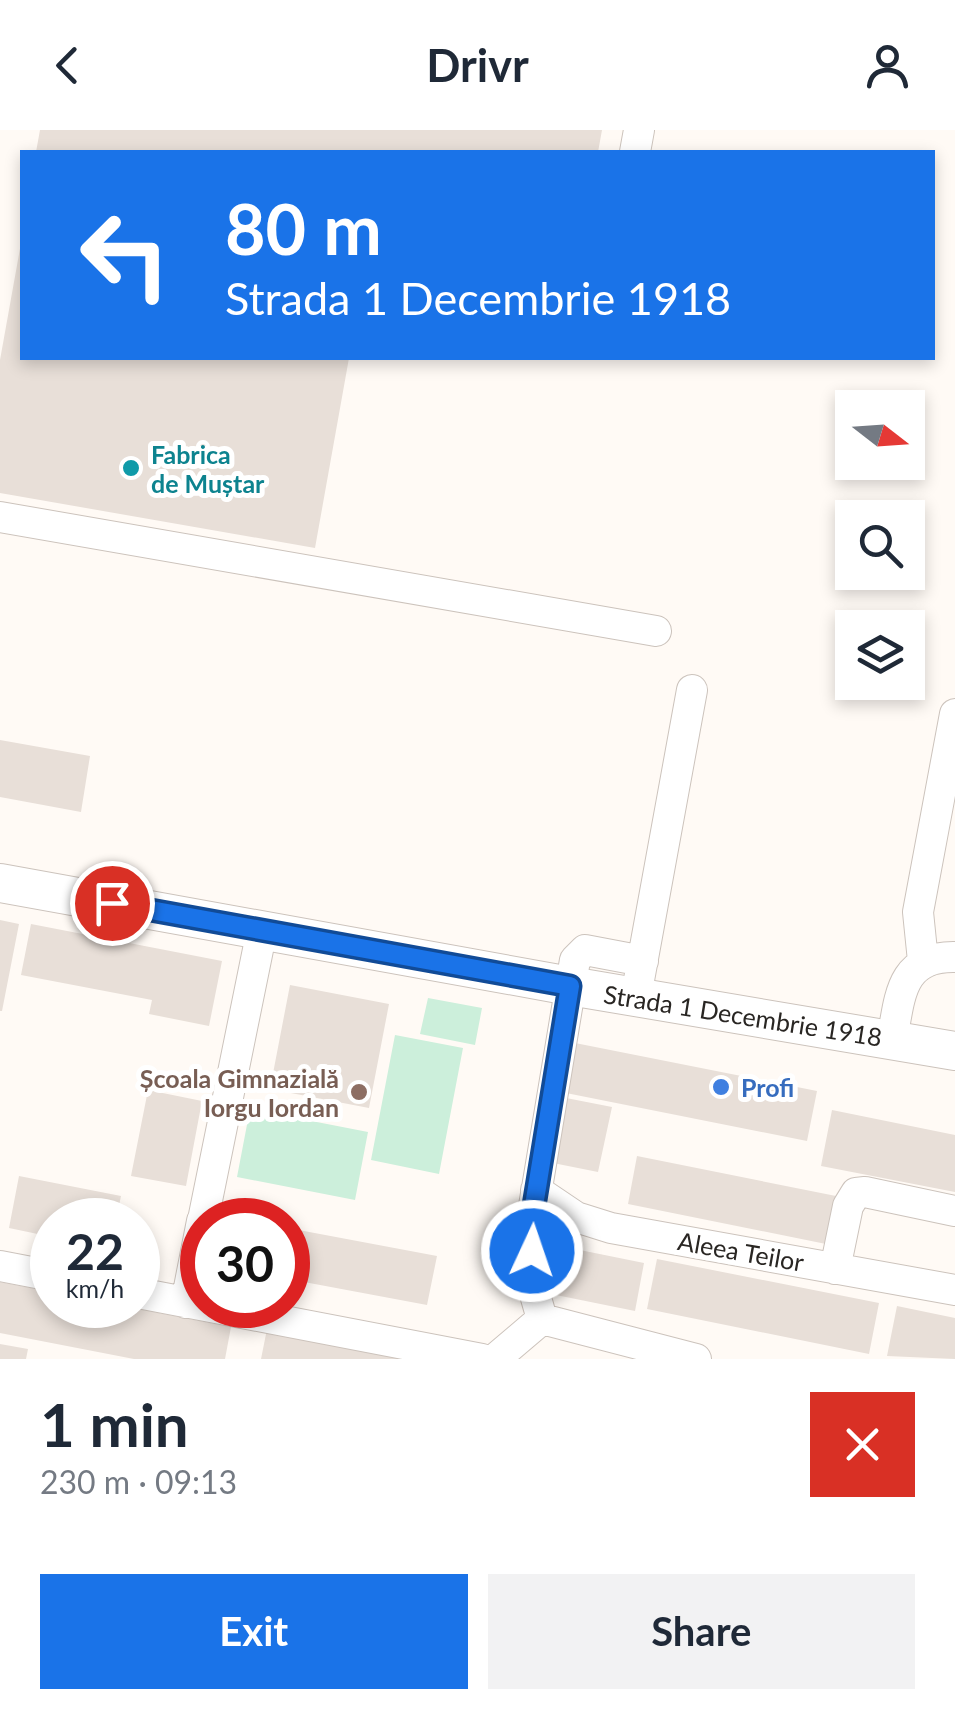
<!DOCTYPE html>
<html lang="en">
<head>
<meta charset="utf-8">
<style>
  :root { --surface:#fff; --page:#f2f2f3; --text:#1f2937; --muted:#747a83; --accent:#1a73e8 }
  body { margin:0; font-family:Lato,sans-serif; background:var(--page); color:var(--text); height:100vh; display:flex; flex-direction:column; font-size:38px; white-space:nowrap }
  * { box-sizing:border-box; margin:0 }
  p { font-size:32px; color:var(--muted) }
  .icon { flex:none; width:55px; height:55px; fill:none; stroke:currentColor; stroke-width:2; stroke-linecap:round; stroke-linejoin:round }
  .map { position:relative; height:1229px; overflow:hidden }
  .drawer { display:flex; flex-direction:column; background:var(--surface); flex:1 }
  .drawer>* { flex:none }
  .banner { position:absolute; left:20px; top:20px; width:915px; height:210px; border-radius:0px; box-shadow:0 5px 15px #0003; background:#1a73e8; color:#fff; overflow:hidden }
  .needle { width:65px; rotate:107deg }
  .fabs { position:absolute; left:835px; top:260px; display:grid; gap:20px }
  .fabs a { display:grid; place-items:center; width:90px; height:90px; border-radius:0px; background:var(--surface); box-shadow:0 5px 15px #0003; font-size:50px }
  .speed { position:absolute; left:30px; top:1068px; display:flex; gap:20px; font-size:50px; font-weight:700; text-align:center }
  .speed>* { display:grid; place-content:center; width:130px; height:130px; border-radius:50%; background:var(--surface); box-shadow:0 5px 15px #0003; line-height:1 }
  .speed small { font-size:25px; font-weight:400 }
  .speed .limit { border:15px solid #d22; background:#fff; color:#111 }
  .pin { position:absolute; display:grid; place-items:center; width:85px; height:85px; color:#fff; margin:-42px; border:5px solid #fff; border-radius:50%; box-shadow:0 2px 10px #0007 }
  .me { position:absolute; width:110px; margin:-55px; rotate:3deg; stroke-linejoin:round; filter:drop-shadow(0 0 8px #0008) }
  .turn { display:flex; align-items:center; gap:35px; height:210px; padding:0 40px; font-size:45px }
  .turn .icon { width:130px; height:130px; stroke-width:2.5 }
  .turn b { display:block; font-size:70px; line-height:85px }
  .round { display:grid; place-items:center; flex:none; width:105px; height:105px; border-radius:0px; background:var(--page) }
  .overview { display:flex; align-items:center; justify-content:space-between; height:170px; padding:0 40px }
  h1 { font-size:60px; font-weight:700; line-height:75px }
  .cta { display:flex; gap:20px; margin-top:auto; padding:20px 40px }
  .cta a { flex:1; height:115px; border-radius:0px; background:var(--accent); color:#fff; font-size:40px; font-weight:700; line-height:115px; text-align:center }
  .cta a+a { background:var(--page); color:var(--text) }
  header { display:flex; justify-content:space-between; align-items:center; height:130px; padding:0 40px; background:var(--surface); font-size:45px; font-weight:700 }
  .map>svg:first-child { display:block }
  .green { fill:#ccefdb }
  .building { fill:#e8dfd8 }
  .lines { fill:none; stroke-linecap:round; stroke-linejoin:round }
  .minor-casing { stroke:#ccc3bc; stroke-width:32 }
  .major-casing { stroke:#ccc3bc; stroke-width:40 }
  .minor { stroke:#fff; stroke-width:30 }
  .major { stroke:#fff; stroke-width:38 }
  .route-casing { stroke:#114b97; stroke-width:25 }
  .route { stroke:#1a73e8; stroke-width:18 }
  .culture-dot { fill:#0f9aa8; stroke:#fff; stroke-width:4 }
  .shop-dot { fill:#3f7fe0; stroke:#fff; stroke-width:4 }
  .education-dot { fill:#8d6e63; stroke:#fff; stroke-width:4 }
  .labels { text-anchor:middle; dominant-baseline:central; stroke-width:10; stroke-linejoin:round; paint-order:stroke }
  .culture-label { font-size:25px; font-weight:bold; fill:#0d838f; stroke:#fff; text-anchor:start }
  .street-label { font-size:25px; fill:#292623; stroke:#fff }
  .education-label { font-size:25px; font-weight:bold; fill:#785e54; stroke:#fff; text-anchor:end }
  .shop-label { font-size:25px; font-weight:bold; fill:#366cbe; stroke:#fff; text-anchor:start }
</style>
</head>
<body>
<header><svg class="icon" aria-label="back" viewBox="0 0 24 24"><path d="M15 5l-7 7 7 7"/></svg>Drivr<svg class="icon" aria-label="person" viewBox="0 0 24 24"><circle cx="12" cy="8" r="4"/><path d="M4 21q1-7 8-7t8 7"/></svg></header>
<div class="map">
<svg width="955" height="1229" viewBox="0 0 955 1229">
  <rect width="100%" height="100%" fill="#fffaf5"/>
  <path class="green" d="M428 868 482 878 475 915 420 904Z
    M395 905 463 918 439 1044 371 1030Z
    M250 979 368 1002 355 1070 237 1047Z"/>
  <path class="building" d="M40 0H602L598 22H36Z
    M21 113 22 228H349L315 418 0 363V230Z
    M0 610 90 626 81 682 0 667Z
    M0 790 19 794 2 881H0Z
    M31 794 222 831 209 896 149 884 152 870 21 845Z
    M290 855 389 874 369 978 270 959Z
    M570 912 817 961 807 1011 561 962Z
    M148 960 202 971 186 1056 131 1046Z
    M561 967 612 977 598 1042 548 1032Z
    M832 980 955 1005V1062L821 1036Z
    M637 1026 836 1066 826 1114 628 1074Z
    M19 1046 121 1066 116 1090H52V1107L9 1098Z
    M288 1098 437 1126 427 1175 288 1149Z
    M565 1117 644 1133 635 1181 556 1165Z
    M657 1129 879 1173 869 1224 647 1179Z
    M0 1152 52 1162V1175H118L231 1197 225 1229H134L0 1203Z
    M897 1176 955 1188V1229L887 1226Z
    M268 1194 439 1229H261Z
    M0 1214 28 1219 26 1229H0Z"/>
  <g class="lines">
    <g class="minor-casing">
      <path id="minor" d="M635 22 639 0
        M0 387 656 501
        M923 831 918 782 955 584
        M639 850 692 560
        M892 910C900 867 900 826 955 827
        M536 1060 576 1087 611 1098 955 1160
        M203 1090 262 800
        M0 1136 52 1146
        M835 1139 848 1076 856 1063 865 1062 955 1081
        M138 1163 482 1229
        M186 1173 202 1091
        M542 1189 532 1154V1088L575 830 585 820 643 831
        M542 1189 696 1229
        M495 1229 542 1189"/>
    </g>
    <g class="major-casing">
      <path id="major" d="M0 753 570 856 955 921"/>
    </g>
    <use href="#minor" class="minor"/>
    <use href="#major" class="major"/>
  </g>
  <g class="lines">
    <g class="route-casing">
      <path id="route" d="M112 773 570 856 532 1088V1121"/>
    </g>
    <use href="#route" class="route"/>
  </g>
  <circle class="culture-dot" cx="131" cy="338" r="10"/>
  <circle class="shop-dot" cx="721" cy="957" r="10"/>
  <circle class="education-dot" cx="359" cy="962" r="10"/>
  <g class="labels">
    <g class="culture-label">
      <text x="151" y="324">Fabrica<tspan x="151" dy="29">de Muștar</tspan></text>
    </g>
    <g class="street-label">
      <text transform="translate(743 885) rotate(9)">Strada 1 Decembrie 1918</text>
      <text transform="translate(741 1121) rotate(10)">Aleea Teilor</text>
    </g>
    <g class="education-label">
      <text x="339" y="948">Școala Gimnazială<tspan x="339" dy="29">Iorgu Iordan</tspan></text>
    </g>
    <g class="shop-label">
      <text x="741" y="957">Profi</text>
    </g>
  </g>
</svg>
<div class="fabs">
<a><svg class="needle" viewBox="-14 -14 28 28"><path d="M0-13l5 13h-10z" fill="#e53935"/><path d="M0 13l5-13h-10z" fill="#747a83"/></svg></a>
<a><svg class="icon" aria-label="search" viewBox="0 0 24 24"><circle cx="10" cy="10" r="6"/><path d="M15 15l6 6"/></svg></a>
<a><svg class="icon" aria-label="layers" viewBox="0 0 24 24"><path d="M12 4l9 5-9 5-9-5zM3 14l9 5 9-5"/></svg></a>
</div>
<div class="speed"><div>22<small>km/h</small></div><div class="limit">30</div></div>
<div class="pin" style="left:112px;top:773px;background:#d93025"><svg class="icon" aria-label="arrive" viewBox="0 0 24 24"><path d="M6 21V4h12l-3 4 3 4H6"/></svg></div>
<svg class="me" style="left:532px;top:1121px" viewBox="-20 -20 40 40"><circle r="17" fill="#1a73e8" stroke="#fff" stroke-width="3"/><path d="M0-11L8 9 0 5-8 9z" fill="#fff"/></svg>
<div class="banner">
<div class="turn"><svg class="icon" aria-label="left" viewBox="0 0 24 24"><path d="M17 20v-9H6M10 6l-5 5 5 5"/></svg><div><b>80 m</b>Strada 1 Decembrie 1918</div></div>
</div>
</div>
<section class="drawer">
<div class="overview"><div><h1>1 min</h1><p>230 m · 09:13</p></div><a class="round" style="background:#d93025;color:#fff"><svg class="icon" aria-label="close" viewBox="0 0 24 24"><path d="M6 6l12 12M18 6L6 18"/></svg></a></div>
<div class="cta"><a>Exit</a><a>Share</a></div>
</section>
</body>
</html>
